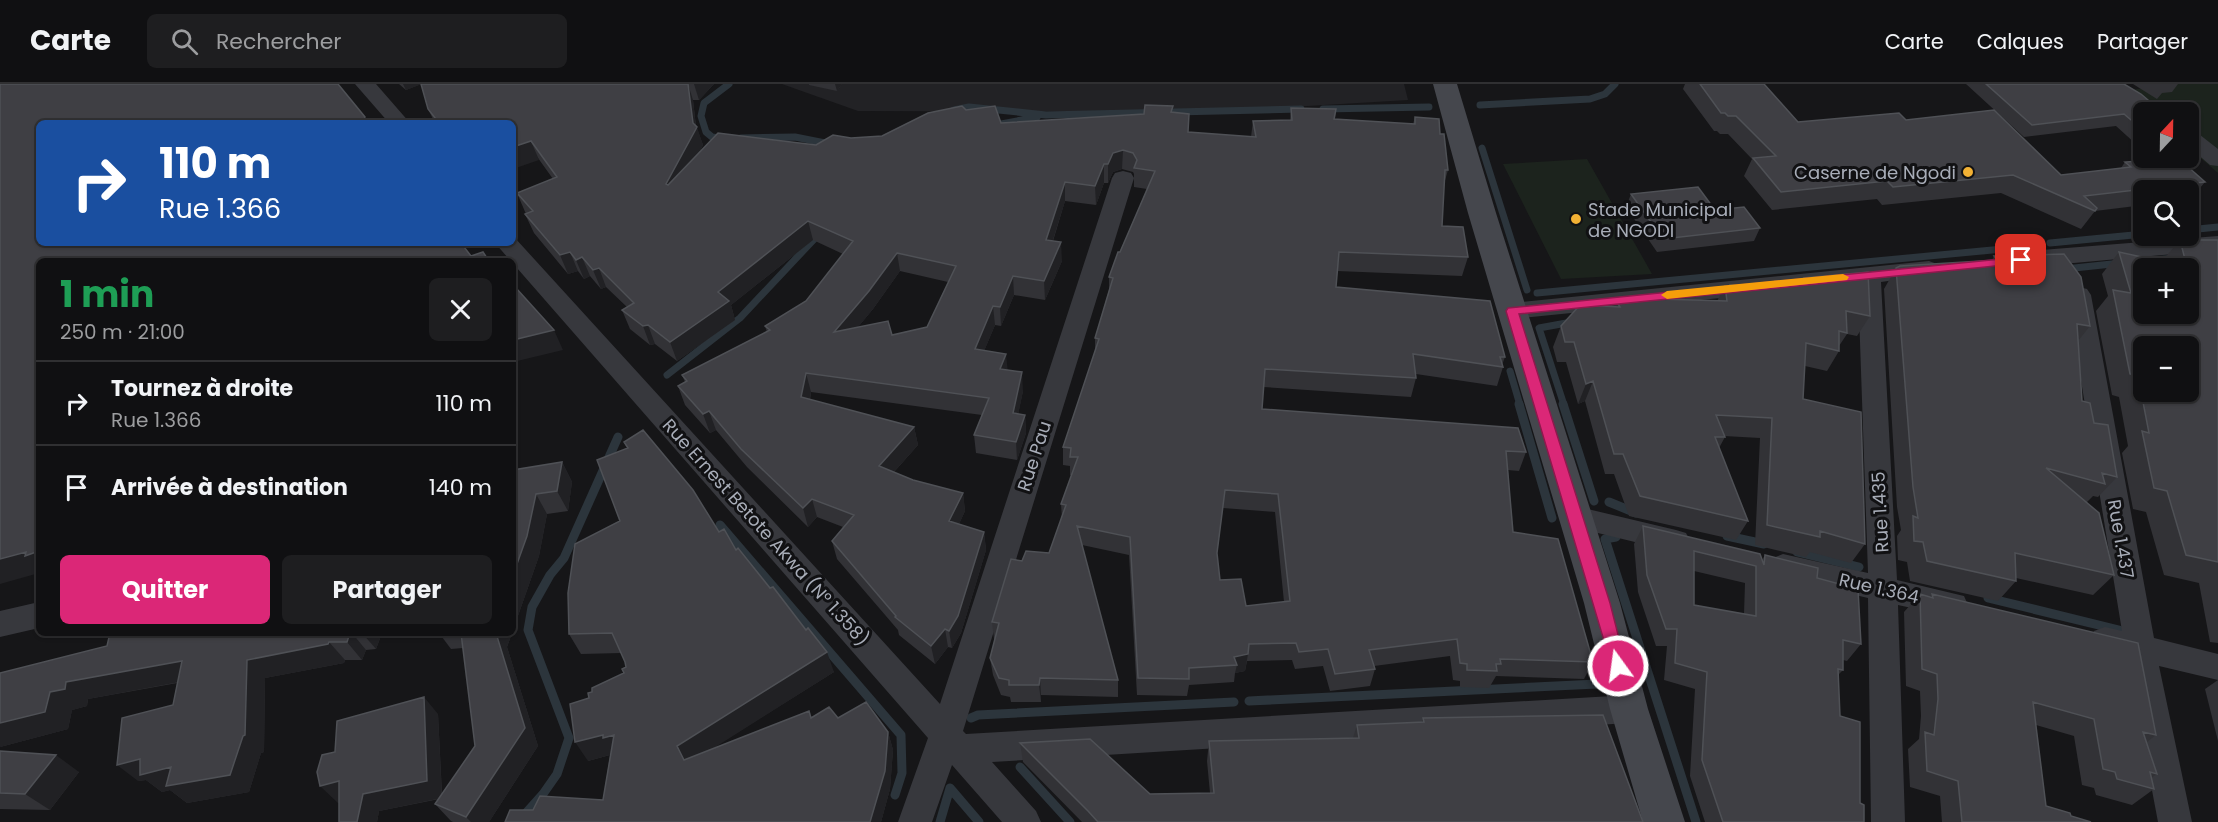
<!DOCTYPE html>
<html lang="fr">
<head>
<meta charset="utf-8">
<style>
  :root { --surface:#101012; --page:#1e1e20; --text:#f1f3f6; --muted:#9c9d9f; --line:#303032; --accent:#db2777 }
  body { margin:0; font-family:Poppins,sans-serif; background:var(--page); color:var(--text); height:100vh; display:flex; flex-direction:column; font-size:22px; white-space:nowrap }
  * { box-sizing:border-box; margin:0 }
  p { font-size:20px; color:var(--muted) }
  .icon { flex:none; width:33px; height:33px; fill:none; stroke:currentColor; stroke-width:2; stroke-linecap:round; stroke-linejoin:round }
  .map { position:relative; flex:1; overflow:hidden }
  .details { position:absolute; left:36px; top:174px; width:480px; height:378px; display:flex; flex-direction:column; background:var(--surface); border-radius:9px; box-shadow:0 2px 4px #0004,0 0 0 2px var(--line) }
  .details>* { flex:none }
  .banner { position:absolute; left:36px; top:36px; width:480px; height:126px; border-radius:9px; box-shadow:0 2px 4px #0004,0 0 0 2px var(--line); background:#1a4fa0; color:#fff; overflow:hidden }
  .needle { width:39px; rotate:22deg }
  .tools { position:absolute; left:2133px; top:18px; display:grid; gap:12px }
  .tools a { display:grid; place-items:center; width:66px; height:66px; border-radius:9px; background:var(--surface); box-shadow:0 2px 4px #0004,0 0 0 2px var(--line); font-size:30px }
  .pin { position:absolute; display:grid; place-items:center; width:51px; height:51px; color:#fff; margin:-26px; border-radius:12px; box-shadow:0 3px 9px #0006 }
  .me { position:absolute; width:66px; margin:-33px; rotate:346deg; stroke-linejoin:round; filter:drop-shadow(0 0 4px #0008) }
  .turn { display:flex; align-items:center; gap:21px; height:126px; padding:0 24px; font-size:27px }
  .turn .icon { width:78px; height:78px; stroke-width:2.5 }
  .turn b { display:block; font-size:42px; line-height:51px }
  .round { display:grid; place-items:center; flex:none; width:63px; height:63px; border-radius:9px; background:var(--page) }
  .head { display:flex; align-items:center; justify-content:space-between; height:102px; padding:0 24px }
  h1 { font-size:36px; font-weight:700; line-height:45px; color:#1e9e55 }
  .primary-button { display:flex; gap:12px; margin-top:auto; padding:12px 24px }
  .primary-button a { flex:1; height:69px; border-radius:9px; background:var(--accent); color:#fff; font-size:24px; font-weight:700; line-height:69px; text-align:center }
  .primary-button a+a { background:var(--page); color:var(--text) }
  ul { padding:0; list-style:none }
  li { display:flex; align-items:center; gap:18px; height:84px; padding:0 24px; border-top:2px solid var(--line) }
  li div { flex:1 }
  li b { display:block; font-size:22px }
  li em { font-style:normal }
  header { display:flex; align-items:center; gap:36px; box-sizing:border-box; height:84px; padding:0 30px; background:var(--surface); border-bottom:2px solid var(--line) }
  header strong { font-size:28px }
  nav { display:flex; gap:33px; margin-inline-start:auto; font-size:21px }
  .search { width:420px; height:54px; background:var(--page); display:flex; align-items:center; gap:15px; box-sizing:border-box; padding:0 21px; border-radius:9px; color:var(--muted); font-size:22px }
  .map>svg:first-child { display:block }
  .built { fill:#222225 }
  .green { fill:#1c231d }
  .lines { fill:none; stroke-linecap:round; stroke-linejoin:round }
  .stream-far1 { stroke:#2c353c; stroke-width:7 }
  .stream { stroke:#2c353c; stroke-width:9 }
  .minor { fill:#37383d; fill-rule:evenodd }
  .secondary { fill:#45474d; fill-rule:evenodd }
  .wall { fill:#323236; fill-rule:evenodd }
  .shaded-wall { fill:#212124 }
  .building { fill:#3f3f44; stroke:#4f5156; stroke-width:1.5; fill-rule:evenodd }
  .route { fill:#db2777; stroke:#8e194d; stroke-width:1.5 }
  .slow { fill:#f59e0b }
  .poi-dot { fill:#f2b134; stroke:#111113; stroke-width:2 }
  .labels { text-anchor:middle; dominant-baseline:central; stroke-width:6; stroke-linejoin:round; paint-order:stroke }
  .poi-label { font-size:18px; fill:#a8adb8; stroke:#111113; text-anchor:end }
  .street-label { font-size:18px; fill:#a8adb8; stroke:#111113 }
</style>
</head>
<body>
<header>
<strong>Carte</strong>
<div class="search"><svg class="icon" aria-label="search" viewBox="0 0 24 24"><circle cx="10" cy="10" r="6"/><path d="M15 15l6 6"/></svg>Rechercher</div>
<nav><a>Carte</a><a>Calques</a><a>Partager</a></nav>
</header>
<div class="map">
<svg width="2218" height="738" viewBox="0 0 2218 738">
  <rect width="100%" height="100%" fill="#161618"/>
  <path class="built" d="M782 0H1404L1408 16 1209 28 858 27Z"/>
  <path class="green" d="M2159 0H2218V89L2189 64 2188 28H2148L2123 7 2160 2Z
    M1587 75 1652 190 1561 195 1503 80Z"/>
  <g class="lines">
    <path class="stream-far1" d="M1480 21 1590 15 1605 10 1615 0
      M1323 25 1429 23
      M954 26 969 23 1046 31 1301 25
      M996 41 1037 33
      M741 54 795 53 830 60
      M725 55 712 53 706 48 701 32 704 19 729 0
      M1482 64 1527 206
      M2188 146 2218 143
      M2050 159 2144 150
      M2143 177 2175 174
      M2065 185 2121 179
      M1537 209 2003 165
      M1510 287 1520 321
      M667 291 740 234 818 151
      M1564 321 1539 244 1572 238"/>
    <path class="stream" d="M1519 320 1552 434
      M1563 320 1594 417
      M1609 418 1636 429
      M720 441 901 651 902 689 895 711
      M1727 452 1764 460
      M1616 453 1605 455 1696 738
      M1797 468 1859 483
      M1988 514 2119 546
      M1249 617 1597 600
      M971 634 978 631 1234 618
      M1020 683 1070 738
      M950 704 979 738
      M518 738 543 710 557 690 569 654 528 546 532 523 550 491 564 474 618 353
      M940 738 950 704"/>
    <path class="minor" d="M355 0H376L410 39H389Z
      M2188 45 2195 47 2218 65V82L2210 81 2188 62Z
      M1123 87 1131 89 1134 94 963 647 966 650 1629 611 1640 615 1645 625 1640 635 1629 639 992 678 1036 727 1041 738H1002L952 681 932 738H898L928 654 495 159H513V153L515 154 940 620 1112 94 1115 89Z
      M2218 152V166L2030 183 2022 180 2018 175 2022 170 2030 167Z
      M1929 177 1937 180 1941 185 1937 190 1881 198 1897 496 1964 512 1968 521 1964 530 1953 533 1898 521 1905 738H1871L1868 514 1783 494 1773 490 1768 482 1773 474 1783 470 1868 489 1858 200 1512 235 1503 233 1500 227 1503 221 1512 219Z
      M2079 203 2087 205 2091 211 2154 554 2218 570V596L2159 582 2192 738H2158L2127 574 2094 565 2090 556 2094 547 2105 543 2122 547 2067 211 2071 205Z
      M1575 422 1676 446 1686 449 1690 457 1686 465 1676 468 1565 441 1561 433 1565 425Z
      M39 518V544L0 553V527Z"/>
    <path class="secondary" d="M1433 0H1457L1496 129 1620 519 1648 625 1685 738H1643L1610 625 1584 519 1468 129Z"/>
  </g>
  <path class="wall" d="M399 0H714L699 16H693L696 42 703 61 698 71 816 61 851 54 882 52 966 26 1001 39 1172 28 1188 48 1251 53 1253 37 1290 36 1291 24 1336 25 1335 35 1413 40 1415 33 1440 50 1448 86 1444 100 1442 142 1468 173 1462 192 1337 187 1336 203 1505 273 1502 281 1503 283 1497 302 1416 290V294L1411 313 1263 303 1262 325 1526 368 1519 387 1508 386 1513 448 1593 578 1584 595 1496 592 1489 604 1460 603V597L1453 596 1450 572 1374 582 1375 585 1370 602 1330 607 1323 582 1295 585 1292 576 1247 577 1245 587 1235 589 1234 598 1189 601 1187 612 1137 611 1129 471 1082 461 1118 596V613L1041 611V618H1011L1010 613 1001 611 993 591 990 574 995 555H994L992 538 1022 477 1049 469 1062 434 1061 420 1072 391H1070V382L1063 381V363L1095 267V254L1109 206V193L1147 105 1134 103V90L1133 88 1122 85 1113 88 1108 99H1104L1096 121 1065 117 1053 157 1062 177 1045 216 1014 211 1001 242 995 241 984 267 1008 286 1023 307 1018 330 1025 331 1026 349 1017 376 976 369 974 351 982 331 811 308 810 316 914 343 918 361 894 388 913 396 963 409 965 427 959 440 984 448 986 466 961 549 952 564 948 563 935 580 899 551 898 546 837 475 832 457 843 443 817 433 808 443 747 383 716 346 710 349 685 321 678 302 685 298 682 291 767 248 765 242 806 217 843 170 813 156 731 221 735 236 677 277 655 260 650 261 630 245 622 226 627 223 606 203 601 205 590 192 584 195 578 187 568 190 534 149 525 130H526L517 109 553 95 513 39H435L428 25 421 0 406 6ZM900 187 948 198 927 243 892 251 858 243 873 225ZM1223 424 1275 428 1284 518 1246 522 1220 496 1217 470Z
    M809 0H842L837 7 809 1Z
    M1685 0H1764L1798 38 1906 36 2061 91 2121 84 2125 78 2205 98 2190 116H2188V106H2144V121L2095 127 2081 145 2001 109 1882 121 1877 115 1772 126 1744 92 1752 75 1728 50H1720L1717 47H1714L1683 5Z
    M1966 0H2124L2144 28V61H2137L2116 42 2024 53Z
    M2133 0H2178L2172 8 2162 9 2157 15Z
    M1631 110 1715 126 1760 144 1754 157 1657 168 1626 123Z
    M2180 156H2218V559L2210 558 2199 499 2164 491 2146 428 2133 425 2122 369 2128 362 2119 313 2112 311 2096 227 2108 212 2102 190 2119 168 2162 177Z
    M1994 172 2090 242 2078 257 2082 317 2094 339 2117 393 2098 413 2093 412 2087 418 2114 491 2093 511 2016 494V497L1998 517 1910 497 1907 478 1898 476 1897 452 1901 446 1897 423 1884 205 1896 184 1992 176Z
    M1804 194 1870 232 1857 252 1847 250 1839 262V267L1827 287 1805 282 1803 315 1865 460 1851 479 1810 468 1806 473 1755 461 1760 354 1724 352 1725 353 1719 364 1748 437 1736 456 1629 432 1614 390H1605L1585 317 1578 320 1566 278H1557L1553 263 1561 242 1612 223 1615 215H1657L1717 217 1725 202 1729 203 1730 201 1771 203 1775 197 1801 199Z
    M624 358 719 448 736 466 834 588 711 665 811 634H838L888 648 893 666 890 705 881 738H505L533 726 603 716 610 671 588 677 589 614 592 608 624 589 626 583 625 578 621 569 581 570 569 550 620 437 627 364Z
    M562 378 572 398 568 427 547 430 539 472 513 546V386Z
    M1643 442 1762 476 1765 471 1817 494 1861 560 1847 577 1843 576V586L1838 591 1840 632 1864 738H1705L1690 692 1695 605 1664 596 1667 562H1656L1638 508 1634 460ZM1694 487 1745 499 1744 530 1694 521Z
    M1920 510 1929 513 1932 510 2156 651 2147 658 2157 690 2151 694 2154 705 2132 721 2096 711 2094 704 2082 701 2074 652 2036 641 2046 722 2071 732 2091 738H1942L1940 712 1910 703 1908 665 1919 655 1921 632 1920 607 1906 602 1904 528Z
    M110 549H382L376 565 366 566 362 576H345L344 579 265 594 264 668 261 669 249 708 187 719 170 706 162 708 146 696 138 697 173 621 177 599 88 615 87 622 72 626 68 645 0 663 107 562Z
    M439 549H512L507 563 538 662 489 738H453L451 737 435 720 439 715 379 727 377 738H339V718L338 719 335 668 438 630 442 710 475 662 463 564 451 565Z
    M2218 596V657L2205 605Z
    M1423 634 1643 738H1082L1023 678 1020 659 1150 710 1210 709 1207 677 1209 657 1353 654 1357 641 1422 638Z
    M0 667 79 688 50 726 0 725Z"/>
  <path class="shaded-wall" d="M403 0H422L406 6Z
    M688 0 693 16 696 44 697 43 703 61 672 119 666 100 693 39Z
    M694 0H714L699 16Z
    M835 0H842L837 7Z
    M531 57 539 76 513 85V63Z
    M1123 66 1122 85 1113 88 1108 99V80L1113 69Z
    M1104 80V99L1096 121 1095 102Z
    M1065 98V117L1047 175 1046 156Z
    M808 137 813 156 731 221 735 236 677 277 670 258 718 208Z
    M1061 158 1062 177 1045 216 1044 197Z
    M570 168 578 187 568 190 560 171Z
    M897 169 900 187 873 225 838 267 834 248Z
    M582 173 590 192 584 195 576 176Z
    M599 184 606 203 601 205 593 186Z
    M1013 192 1014 211 1001 242 1000 223Z
    M993 222 995 241 977 284 975 265Z
    M648 241 655 260 650 261 643 242Z
    M554 246 563 266 513 278V256Z
    M1006 270 1008 289 1000 285Z
    M1022 288 1023 307 1015 347 1013 329Z
    M806 289 811 308 806 332 801 313Z
    M1593 297 1585 317 1578 320 1586 300Z
    M709 327 716 346 710 349 703 330Z
    M1025 331 1026 349 1017 376 1016 358Z
    M914 343 918 361 883 400 879 382Z
    M562 378 572 398 568 427 557 407Z
    M963 409 965 427 952 455 949 437Z
    M536 410 547 430 539 472 513 546V491Z
    M812 415 817 433 808 443 803 424Z
    M984 448 986 466 961 549 952 564 949 547Z
    M39 467V489L0 500V475L26 468Z
    M945 545 948 563 935 580 931 562Z
    M350 549H352L366 566 362 576 347 558Z
    M362 549H382L376 565Z
    M496 549H512L507 563 538 662 489 738H471L466 733Z
    M329 558 345 576 344 579 265 594 264 668 261 669 249 708 187 719 170 706 162 708 146 696 138 697 117 681 140 675 247 576Z
    M827 568 834 588 687 681 694 695 677 662Z
    M1248 570 1245 587 1235 589 1237 581 1234 573Z
    M182 577 201 594 88 615 87 622 72 626 68 645 0 663V639L66 598Z
    M1040 594 1041 611V618L1039 601Z
    M424 613 438 630 442 714 379 727 377 738H357L363 710Z
    M888 648 893 666 890 705 881 738H870Z
    M603 651H614L613 670 588 677 575 658Z
    M56 671 79 688 50 726 25 710Z
    M339 697 356 713 338 719 320 702Z"/>
  <path class="building" d="M0 0H338L365 33 364 36 366 39H39V159H461L471 172 483 168 489 177H39V467L25 472 26 468 0 475Z
    M421 0H688L693 39 697 43 666 100 668 101 718 49 816 61 833 51 851 54 882 52 928 29 962 22 966 26 995 22 1001 39 1144 30 1145 21 1173 22 1171 28 1189 30 1188 48 1256 53 1253 37 1292 36 1291 24 1336 25 1334 35 1415 40V33L1439 35 1440 50H1444L1448 86H1445L1442 142 1463 143 1468 173 1339 168 1336 203 1490 217 1505 273H1500L1503 283 1413 270 1416 294 1265 285 1262 325 1518 344 1526 368 1506 367 1513 448 1558 455 1593 578 1500 575 1501 580H1496L1497 587 1467 586V580L1460 579 1457 555 1369 566 1375 585 1335 590 1328 565 1299 568 1296 559 1249 560 1248 570 1234 573 1237 581 1189 584V595L1138 594 1130 453 1077 442 1118 596 1040 594 1039 601H1009V596L999 594 990 574 999 539 992 538 1011 475 1022 477 1026 467 1049 469 1066 421 1061 420 1078 373H1070L1071 364 1063 363 1099 255 1095 254 1113 194 1109 193 1118 168H1120L1155 87 1134 84 1137 76 1133 69 1123 66 1113 69 1108 80H1104L1095 102 1065 98 1046 156 1061 158 1044 197 1013 192 1000 223 993 222 975 265 1006 270 1000 285 1022 288 1013 329 1025 331 1016 358 974 351 989 314 806 289 801 313 914 343 879 382 913 396 963 409 949 437 984 448 958 532 949 547 945 545 931 562 895 533 896 532 832 457 854 431 812 415 803 424 741 365 709 327 703 330 678 302 687 297 682 291 770 246 765 242 806 217 853 157 808 137 718 208 729 217 670 258 648 241 643 242 622 226 634 219 599 184 593 186 582 173 576 176 570 168 560 171 525 130 533 127 517 109 557 93 531 57 513 63V39H439L428 25ZM897 169 956 182 927 243 892 251 888 237 834 248 869 207ZM1225 406 1278 410 1290 517 1246 522 1241 495 1220 496 1217 469Z
    M1700 0H1764L1798 38 1899 29 1906 36 1994 26 2061 91 2131 83 2125 78 2178 74 2205 98 2084 112 2097 124 2095 127 2013 91 1893 103 1887 97 1781 108 1753 74 1776 72 1736 32H1728L1725 29H1721Z
    M1986 0H2124L2141 10 2162 28H2144V47L2124 30 2032 41Z
    M1698 103 1715 126 1744 123 1760 144 1663 155 1631 110Z
    M2180 156H2218V478L2186 471 2167 407 2154 404 2142 347 2149 349 2138 292 2130 290 2113 206 2131 209 2119 168 2187 183ZM2144 184H2188V230H2144ZM2144 262H2188V308H2144Z
    M2064 170 2081 193 2090 242 2077 240 2082 317 2090 319 2094 339 2108 341 2117 393 2102 389 2105 400 2046 384 2099 429 2114 491 2015 469 2016 497 1927 477 1923 458 1914 457 1913 432 1918 434 1913 403 1896 184 1900 182 1997 176 1994 172Z
    M1868 188 1870 232 1846 227 1847 249 1839 247V267L1806 259 1803 315 1861 328 1865 460 1820 447V453L1767 441 1772 334 1716 331 1725 353H1715L1748 437 1640 412 1623 370H1614L1593 297 1586 300 1574 258H1565L1561 242 1580 221 1620 223 1615 215 1636 212H1655L1657 215 1727 217 1725 202 1731 203 1730 201 1777 204 1775 197 1806 199 1804 194Z
    M516 204 554 246 513 256V206Z
    M643 346 693 406 719 448 724 445 736 466 738 464 770 504 773 503 806 546 808 544 827 568 677 662 684 676 809 627 811 634 829 623 838 634 866 618 888 648 885 687 870 738H505L510 726H533L540 712 603 716 614 651 603 654V651L575 658 570 620 589 614 588 609 592 608V604L624 589 622 585 626 583 625 578 612 549 569 550 568 509 575 460 620 437 597 376 628 364 624 358Z
    M562 378 557 407 536 410 527 452 513 491V386Z
    M1643 442 1760 470 1764 481 1765 471 1818 484 1817 494 1858 505 1861 560 1843 556V586L1838 585 1840 632 1860 638V719L1864 721V738H1723L1702 676 1707 588 1675 579 1677 545H1666L1647 491ZM1694 467 1756 482V532L1694 521Z
    M1920 510 1933 514 1932 510 2138 559 2156 651 2143 648 2157 690 2150 688 2154 705 2117 695 2115 688 2103 685 2094 635 2033 618 2046 722 2070 729 2071 732 2091 738H1962L1958 697 1927 687 1925 648 1934 651 1938 615 1937 590 1922 585Z
    M110 549H350L347 558H329L328 560 247 576 245 651 243 652 230 691 166 702 171 683 140 691V675L117 681 122 634 173 621 182 577 66 598 65 605 50 608 45 628 0 639V589L107 562Z
    M461 549H496L525 644 466 733 435 720 475 662Z
    M424 613 427 697 363 710 357 738H339V697L320 702 317 688 322 671 335 668 337 637Z
    M1603 631 1643 738H1098L1088 727 1020 659 1090 655 1150 710 1214 709 1209 657 1359 654 1357 641 1424 638 1423 634Z
    M0 667 56 671 25 710 0 709Z"/>
  <path class="route" d="M2021 173 2027 176 2025 179 1519 230 1610 519 1626 582 1624 587 1618 589 1613 587 1506 227 1508 224Z"/>
  <path class="slow" d="M1843 190 1849 193 1847 196 1667 215 1661 211 1667 207Z"/>
  <g class="poi-dot">
    <circle cx="1968" cy="88" r="6"/>
    <circle cx="1576" cy="135" r="6"/>
  </g>
  <g class="labels">
    <g class="poi-label">
      <text x="1956" y="88">Caserne de Ngodi</text>
      <text x="1588" y="125" text-anchor="start">Stade Municipal<tspan x="1588" dy="21">de NGODI</tspan></text>
    </g>
    <g class="street-label">
      <text transform="translate(1034 372) rotate(-72)">Rue Pau</text>
      <text transform="translate(1880 428) rotate(-93)">Rue 1.435</text>
      <text transform="translate(766 448) rotate(48)">Rue Ernest Betote Akwa (N° 1.358)</text>
      <text transform="translate(2121 455) rotate(80)">Rue 1.437</text>
      <text transform="translate(1879 504) rotate(13)">Rue 1.364</text>
    </g>
  </g>
</svg>
<div class="tools">
<a><svg class="needle" viewBox="-14 -14 28 28"><path d="M0-13l5 13h-10z" fill="#e53935"/><path d="M0 13l5-13h-10z" fill="#9c9d9f"/></svg></a>
<a><svg class="icon" aria-label="search" viewBox="0 0 24 24"><circle cx="10" cy="10" r="6"/><path d="M15 15l6 6"/></svg></a>
<a>+</a>
<a>−</a>
</div>
<div class="pin" style="left:2021px;top:176px;background:#d93025"><svg class="icon" aria-label="arrive" viewBox="0 0 24 24"><path d="M6 21V4h12l-3 4 3 4H6"/></svg></div>
<svg class="me" style="left:1618px;top:582px" viewBox="-20 -20 40 40"><circle r="17" fill="#db2777" stroke="#fff" stroke-width="3"/><path d="M0-11L8 9 0 5-8 9z" fill="#fff"/></svg>
<div class="banner">
<div class="turn"><svg class="icon" aria-label="right" viewBox="0 0 24 24"><path d="M7 20v-9h11M14 6l5 5-5 5"/></svg><div><b>110 m</b>Rue 1.366</div></div>
</div>
<section class="details">
<div class="head"><div><h1>1 min</h1><p>250 m · 21:00</p></div><a class="round"><svg class="icon" aria-label="close" viewBox="0 0 24 24"><path d="M6 6l12 12M18 6L6 18"/></svg></a></div>
<ul>
<li><svg class="icon" aria-label="right" viewBox="0 0 24 24"><path d="M7 20v-9h11M14 6l5 5-5 5"/></svg><div><b>Tournez à droite</b><p>Rue 1.366</p></div><em>110 m</em></li>
<li><svg class="icon" aria-label="arrive" viewBox="0 0 24 24"><path d="M6 21V4h12l-3 4 3 4H6"/></svg><div><b>Arrivée à destination</b></div><em>140 m</em></li>
</ul>
<div class="primary-button"><a>Quitter</a><a>Partager</a></div>
</section>
</div>
</body>
</html>
